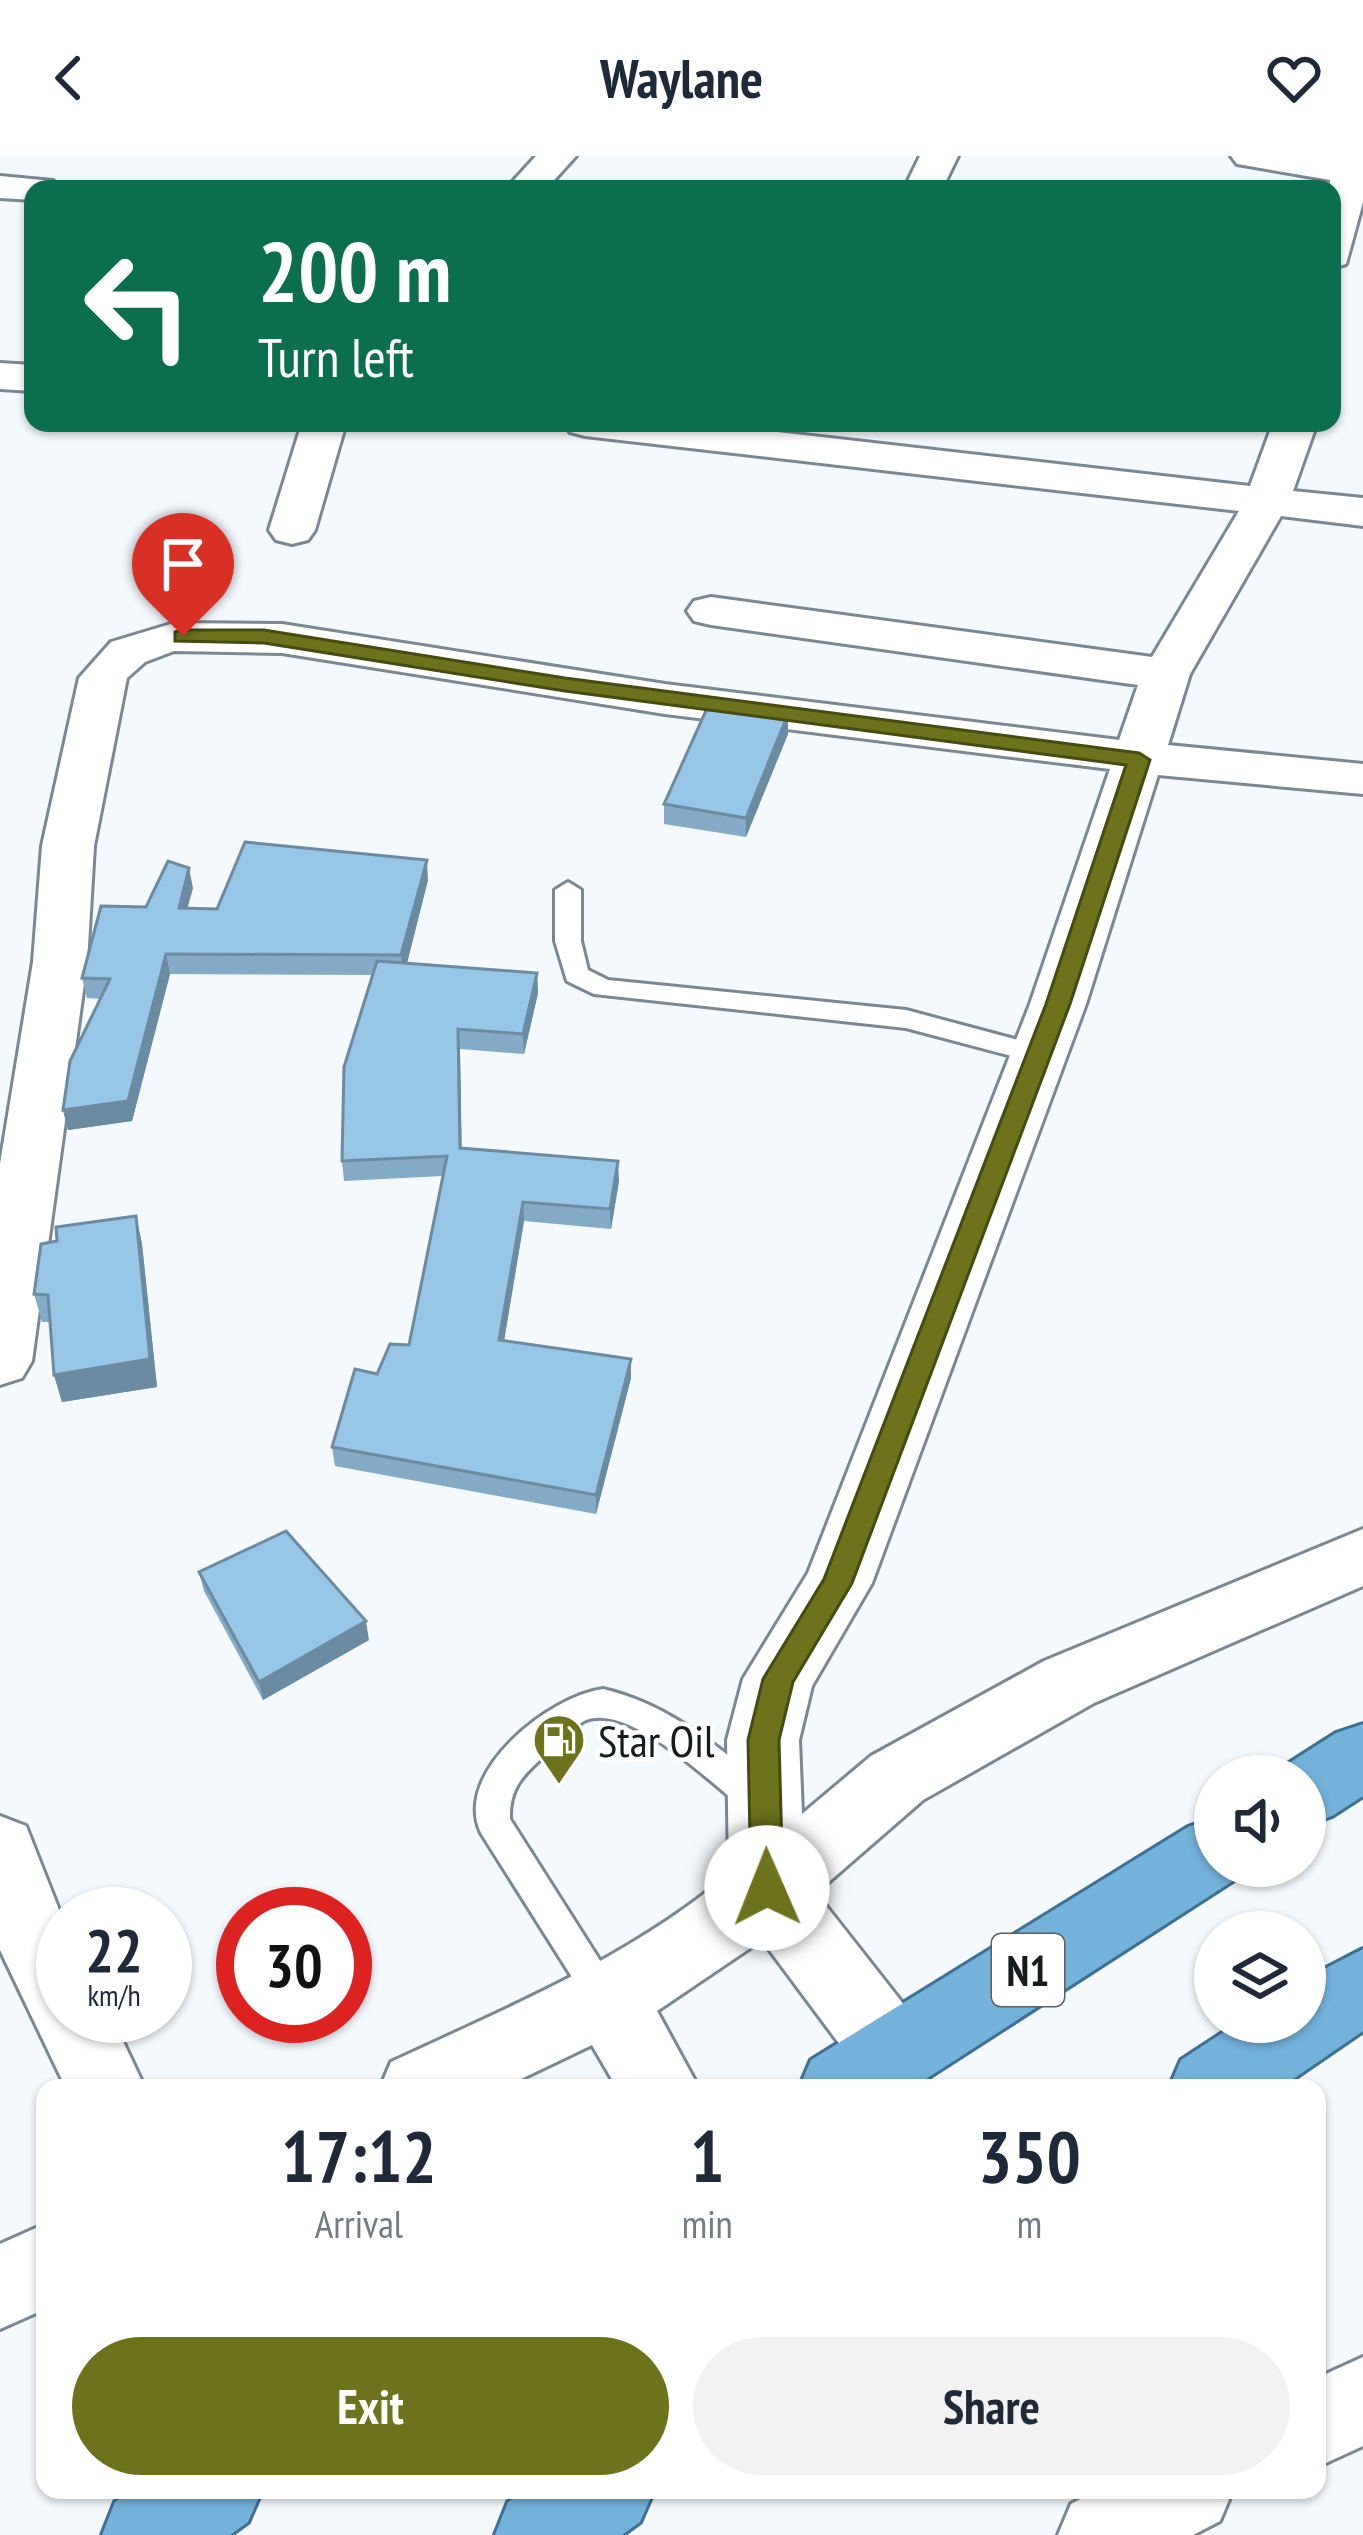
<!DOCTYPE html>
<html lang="en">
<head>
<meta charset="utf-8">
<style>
  :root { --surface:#fff; --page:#f2f2f3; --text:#1f2937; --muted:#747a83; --accent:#6c731c }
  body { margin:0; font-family:"PT Sans Narrow",sans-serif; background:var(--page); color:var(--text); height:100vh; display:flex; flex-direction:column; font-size:45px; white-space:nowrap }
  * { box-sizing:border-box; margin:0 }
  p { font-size:39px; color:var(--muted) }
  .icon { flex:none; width:66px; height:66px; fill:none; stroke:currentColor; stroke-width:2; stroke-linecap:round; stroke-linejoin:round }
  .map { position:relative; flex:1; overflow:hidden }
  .side { position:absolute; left:36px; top:1923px; width:1290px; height:420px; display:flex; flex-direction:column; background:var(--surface); border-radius:24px; box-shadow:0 3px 9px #0004 }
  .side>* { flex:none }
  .hud { position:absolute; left:24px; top:24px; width:1317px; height:252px; border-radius:24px; box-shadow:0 3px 9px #0004; background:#0b6e4f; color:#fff; overflow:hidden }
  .controls { position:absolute; left:1194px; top:1599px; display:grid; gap:24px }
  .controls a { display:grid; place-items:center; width:132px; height:132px; border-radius:50%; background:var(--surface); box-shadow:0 3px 9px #0004; font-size:60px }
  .speed { position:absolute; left:36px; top:1731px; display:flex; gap:24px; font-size:60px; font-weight:700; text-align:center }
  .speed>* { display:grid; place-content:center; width:156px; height:156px; border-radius:50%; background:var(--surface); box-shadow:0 3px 9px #0004; line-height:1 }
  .speed small { font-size:30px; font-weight:400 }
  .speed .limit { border:18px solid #d22; background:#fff; color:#111 }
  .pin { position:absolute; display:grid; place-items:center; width:102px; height:102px; color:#fff; margin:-123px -51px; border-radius:50% 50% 50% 0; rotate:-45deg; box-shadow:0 0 12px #0007 }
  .pin .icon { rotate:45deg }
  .me { position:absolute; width:132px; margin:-66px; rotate:359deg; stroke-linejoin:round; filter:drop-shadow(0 0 9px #0008) }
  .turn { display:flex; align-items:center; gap:42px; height:252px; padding:0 36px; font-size:54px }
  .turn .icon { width:156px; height:156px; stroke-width:2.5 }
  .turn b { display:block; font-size:84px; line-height:102px }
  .eta { display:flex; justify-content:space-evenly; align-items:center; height:204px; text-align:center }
  .eta b { font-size:72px; font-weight:800; line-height:84px }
  .button { display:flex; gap:24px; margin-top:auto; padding:24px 36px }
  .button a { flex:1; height:138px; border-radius:72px; background:var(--accent); color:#fff; font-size:48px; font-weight:800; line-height:138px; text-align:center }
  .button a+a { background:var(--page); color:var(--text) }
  header { display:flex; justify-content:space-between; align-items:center; height:156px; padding:0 36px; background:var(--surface); font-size:54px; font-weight:800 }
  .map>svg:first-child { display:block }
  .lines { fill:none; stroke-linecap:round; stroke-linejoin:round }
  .service-casing { stroke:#7b8891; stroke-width:6 }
  .minor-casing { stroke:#7b8891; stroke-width:6 }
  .trunk-casing { stroke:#3d7092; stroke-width:6 }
  .service { fill:#fff; fill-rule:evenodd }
  .minor { fill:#fff; fill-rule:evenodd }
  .trunk { fill:#74b2da; fill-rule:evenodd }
  .wall { fill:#83aac7 }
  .shaded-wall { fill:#6a8ba2 }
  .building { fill:#98c6e7; stroke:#6a8ba2; stroke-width:3 }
  .route { fill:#6c731c; stroke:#464b12; stroke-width:3 }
  .labels { text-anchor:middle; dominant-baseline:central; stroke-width:9; stroke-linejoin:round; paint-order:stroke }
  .shield { fill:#fff; stroke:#5c5f62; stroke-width:3 }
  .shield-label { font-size:42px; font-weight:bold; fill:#161b1e }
  .poi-label { font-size:45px; fill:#161b1e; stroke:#fff; text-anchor:start }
</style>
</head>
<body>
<header><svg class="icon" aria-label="back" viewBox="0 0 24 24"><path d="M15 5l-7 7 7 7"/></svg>Waylane<svg class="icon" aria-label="heart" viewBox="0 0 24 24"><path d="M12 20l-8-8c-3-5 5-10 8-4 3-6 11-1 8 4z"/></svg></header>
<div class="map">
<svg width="1363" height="2379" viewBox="0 0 1363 2379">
  <rect width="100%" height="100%" fill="#f4f9fd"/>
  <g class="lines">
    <g class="service-casing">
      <path id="service" d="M568 726 581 734V785L588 814 608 824 906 854 1048 892 1052 898 1038 907 906 872 594 838 567 825 555 785V734Z
        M603 1533C668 1548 717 1590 768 1631L773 1642 768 1653 756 1657 744 1653C712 1627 629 1547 586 1564 570 1571 556 1590 543 1601 522 1620 509 1633 510 1663L625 1844 620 1856 607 1861 594 1856 481 1677C452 1616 550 1540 603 1533Z"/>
    </g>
    <g class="minor-casing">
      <path id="minor" d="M536 0H576L546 33H506Z
        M920 0H958L942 33H904Z
        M1231 0H1363V46L1346 108 1332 112 1330 24 1237 8Z
        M0 20 53 25 59 33H33V44L0 42Z
        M0 207 33 209V235L0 233Z
        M302 267H346L315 374 308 384 292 388 276 384 269 374Z
        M563 267H699L1250 330 1273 267H1317L1293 335 1363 342V370L1281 360 1190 518 1168 589 1363 608V638L1158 619 1086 848 872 1427 812 1530 799 1584 802 1658 871 1600 1044 1505 1363 1373V1430L1094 1547 923 1644 816 1737 923 1873 934 1899 923 1925 904 1932 867 1925 762 1784 657 1855 699 1932H617L592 1889 502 1932H380L391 1906C509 1851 629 1802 729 1718L727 1584 743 1523 808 1417 1030 848 1110 613 665 558 282 497 174 495 145 506 127 522 94 690 87 806 32 1205 22 1222 0 1229V1008L33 806 42 690 79 522 111 486 174 467 282 468 665 528 1119 584 1138 529 711 469 694 465 687 455 694 445 711 441 1152 501 1239 355 585 280 570 276Z
        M0 1660 26 1670 63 1764V1860H111L145 1932H66L0 1794Z
        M45 2068V2153L0 2173V2088Z
        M1363 2201V2290L1317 2311V2222Z
        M1097 2334H1233L1220 2365 1193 2379H1058L1071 2348Z"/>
    </g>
    <g class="trunk-casing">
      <path id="trunk" d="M1363 1568V1640L1332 1660 1305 1670V1620H1275L1278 1614 1336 1577Z
        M1215 1661V1710H1247L1242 1719 912 1932H799L811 1904 1188 1671Z
        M1363 1793V1875L1280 1932H1169L1181 1904 1239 1866H1305V1823Z
        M134 2334H262L248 2366 230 2379H102L115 2346Z
        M527 2334H654L640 2366 622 2379H495L508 2346Z"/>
    </g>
    <use href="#service" class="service"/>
    <use href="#minor" class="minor"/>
    <use href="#trunk" class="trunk"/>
  </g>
  <path class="wall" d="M788 558V578L746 681 664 668V648Z
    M428 724 407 807 537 817 538 837 524 898 460 893 461 993 619 1025 611 1073 524 1065 504 1185 631 1222 596 1358 335 1310 332 1291 377 1218 409 1189 443 1020 344 1025 342 1005 373 819 170 818 132 965 68 974 63 954 101 843 87 842 82 822 146 751 193 732 187 752 217 753Z
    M136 1060 142 1088 157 1231 62 1246 54 1219 50 1166H42L34 1138 57 1085Z
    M199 1416 369 1484 263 1544 204 1435Z"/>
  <path class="shaded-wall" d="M788 558V578L746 681V662Z
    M427 704 428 724 404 819 401 799Z
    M189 712 193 732 182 772 179 752Z
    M166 798 170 818 132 965 68 974 63 954Z
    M537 817 538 837 524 898 523 878Z
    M458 873 460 893 462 1012 460 992Z
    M618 1005 619 1025 611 1073 610 1053Z
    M523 1046 524 1065 501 1203 499 1184Z
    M136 1060 142 1088 157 1231 62 1246 54 1219Z
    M631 1203V1222L596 1358V1339Z
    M366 1465 369 1484 263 1544 259 1526Z"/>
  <path class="building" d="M709 548 788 558 746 662 664 648Z
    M245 686 427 704 401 799 166 798 128 945 63 954 70 905 110 823 82 822 101 750 146 751 168 705 189 712 179 752 217 753Z
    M377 805 537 817 523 878 458 873 460 992 618 1005 610 1053 523 1046 499 1184 631 1203 596 1339 332 1291 355 1213 377 1218 390 1188 409 1189 447 1000 342 1005 344 911Z
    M136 1060 150 1203 54 1219 48 1139 34 1138 41 1088 57 1085 56 1071Z
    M286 1375 366 1465 259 1526 199 1416Z"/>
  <path class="route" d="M183 474H264L565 522 1139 597 1150 604 1070 848 852 1427 793 1526 779 1584 783 1732 779 1742 767 1746 756 1742 751 1732 748 1584 763 1523 824 1423 1046 848 1126 609 565 535 264 487 175 485V476Z"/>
  <defs>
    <g id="fuel-pin" transform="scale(2.7)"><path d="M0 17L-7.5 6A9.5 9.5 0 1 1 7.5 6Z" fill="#6c731c" stroke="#fff"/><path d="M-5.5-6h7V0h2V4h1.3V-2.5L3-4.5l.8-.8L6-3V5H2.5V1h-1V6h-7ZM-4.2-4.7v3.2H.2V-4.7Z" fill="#fff"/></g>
  </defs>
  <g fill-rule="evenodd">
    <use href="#fuel-pin" x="559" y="1584"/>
  </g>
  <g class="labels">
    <rect class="shield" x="992" y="1778" width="72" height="72" rx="9"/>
    <g class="shield-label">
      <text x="1028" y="1814">N1</text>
    </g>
    <g class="poi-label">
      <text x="598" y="1584">Star Oil</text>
    </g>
  </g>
</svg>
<div class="controls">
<a><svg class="icon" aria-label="sound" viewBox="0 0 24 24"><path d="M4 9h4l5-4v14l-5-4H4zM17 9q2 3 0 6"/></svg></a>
<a><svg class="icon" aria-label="layers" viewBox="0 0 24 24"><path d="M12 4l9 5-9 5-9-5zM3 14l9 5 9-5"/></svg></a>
</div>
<div class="speed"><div>22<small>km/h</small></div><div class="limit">30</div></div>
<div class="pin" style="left:183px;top:480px;background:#d93025"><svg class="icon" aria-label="arrive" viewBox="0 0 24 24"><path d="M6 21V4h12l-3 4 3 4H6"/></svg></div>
<svg class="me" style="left:767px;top:1732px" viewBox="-20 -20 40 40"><circle r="19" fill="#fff"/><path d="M0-13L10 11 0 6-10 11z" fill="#6c731c"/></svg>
<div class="hud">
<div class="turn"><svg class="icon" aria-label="left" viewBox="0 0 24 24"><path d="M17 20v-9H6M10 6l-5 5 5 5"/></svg><div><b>200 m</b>Turn left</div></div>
</div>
<section class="side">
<div class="eta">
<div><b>17:12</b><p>Arrival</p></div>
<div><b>1</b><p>min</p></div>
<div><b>350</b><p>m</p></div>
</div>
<div class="button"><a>Exit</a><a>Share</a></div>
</section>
</div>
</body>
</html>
